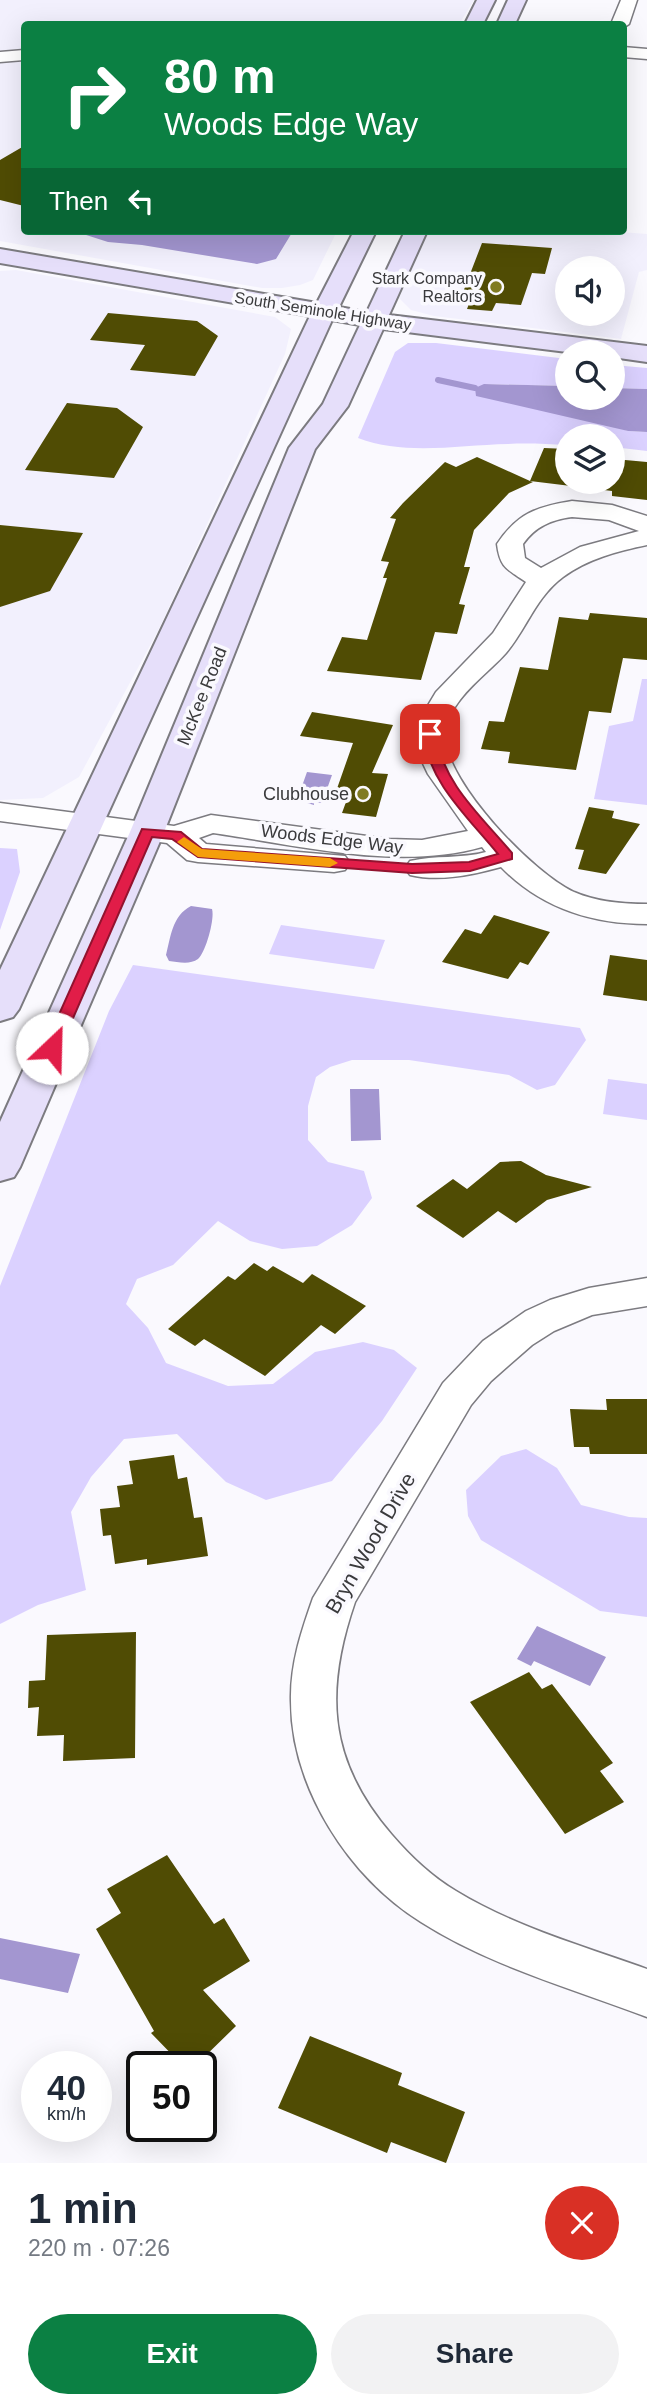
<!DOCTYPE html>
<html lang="en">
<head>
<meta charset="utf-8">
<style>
  :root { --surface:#fff; --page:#f2f2f3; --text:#1f2937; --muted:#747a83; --accent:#0b8043 }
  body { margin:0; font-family:Arial,sans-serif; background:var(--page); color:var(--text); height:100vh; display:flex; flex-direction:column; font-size:26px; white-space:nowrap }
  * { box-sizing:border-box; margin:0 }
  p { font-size:23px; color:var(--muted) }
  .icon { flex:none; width:38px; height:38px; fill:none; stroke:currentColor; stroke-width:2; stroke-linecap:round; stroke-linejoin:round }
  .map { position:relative; height:2163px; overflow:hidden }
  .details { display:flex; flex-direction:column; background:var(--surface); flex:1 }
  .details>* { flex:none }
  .banner { position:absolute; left:21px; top:21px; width:606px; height:214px; border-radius:7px; box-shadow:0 7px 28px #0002; background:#0b8043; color:#fff; overflow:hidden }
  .tools { position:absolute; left:555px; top:256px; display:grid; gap:14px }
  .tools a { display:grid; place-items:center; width:70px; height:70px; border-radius:50%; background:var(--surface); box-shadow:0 7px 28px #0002; font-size:35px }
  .speed { position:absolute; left:21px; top:2051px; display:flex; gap:14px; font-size:35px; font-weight:700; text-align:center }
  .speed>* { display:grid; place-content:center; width:91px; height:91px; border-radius:50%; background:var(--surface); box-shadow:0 7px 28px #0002; line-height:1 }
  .speed small { font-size:18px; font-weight:400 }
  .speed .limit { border:4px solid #111; border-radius:10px; background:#fff; color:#111 }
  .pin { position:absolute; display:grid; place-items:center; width:60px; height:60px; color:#fff; margin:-30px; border-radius:14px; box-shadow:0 4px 10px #0006 }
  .me { position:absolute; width:77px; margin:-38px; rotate:24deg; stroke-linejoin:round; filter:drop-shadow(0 0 5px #0008) }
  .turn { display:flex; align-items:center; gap:24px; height:147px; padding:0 28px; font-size:32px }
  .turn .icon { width:91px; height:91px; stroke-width:2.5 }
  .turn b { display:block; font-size:49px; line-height:60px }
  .then { display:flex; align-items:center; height:66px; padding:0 28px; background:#0003; gap:14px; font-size:26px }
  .round { display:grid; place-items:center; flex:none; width:74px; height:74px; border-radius:37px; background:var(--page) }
  .overview { display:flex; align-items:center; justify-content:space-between; height:119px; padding:0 28px }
  h1 { font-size:42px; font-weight:700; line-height:52px }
  .primary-button { display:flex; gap:14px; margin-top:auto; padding:14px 28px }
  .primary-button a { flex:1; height:80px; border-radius:42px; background:var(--accent); color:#fff; font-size:28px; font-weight:700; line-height:80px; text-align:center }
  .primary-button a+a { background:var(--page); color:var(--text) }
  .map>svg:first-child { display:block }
  .built { fill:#f2f0fd; fill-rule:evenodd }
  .green { fill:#dbd1ff }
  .water { fill:#a396d0 }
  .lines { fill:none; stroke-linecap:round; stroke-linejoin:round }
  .stream { stroke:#a396d0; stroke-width:6 }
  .building { fill:#504c04 }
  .street-casing { stroke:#7c7b80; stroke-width:3 }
  .secondary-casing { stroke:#7c7b80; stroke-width:4 }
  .street { fill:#fff; fill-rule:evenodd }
  .secondary { fill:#e6dffa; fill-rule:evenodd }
  .route { fill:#e11d48; stroke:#92132f; stroke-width:2 }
  .slow { fill:#f59e0b }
  .poi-dot { fill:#807b22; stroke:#faf9fe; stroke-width:2.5 }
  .labels { text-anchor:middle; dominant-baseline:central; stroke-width:7; stroke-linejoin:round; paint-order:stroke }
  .far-poi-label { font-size:16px; fill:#3a3a3c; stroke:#faf9fe; text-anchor:end }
  .far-street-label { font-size:16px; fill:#3a3a3c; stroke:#faf9fe }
  .street-label { font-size:18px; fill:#3a3a3c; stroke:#faf9fe }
  .poi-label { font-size:18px; fill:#3a3a3c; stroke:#faf9fe; text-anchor:end }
  .near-street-label { font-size:21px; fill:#3a3a3c; stroke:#faf9fe }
</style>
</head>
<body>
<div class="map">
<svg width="647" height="2163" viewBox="0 0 647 2163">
  <rect width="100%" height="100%" fill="#faf9fe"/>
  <path class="built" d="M0 0H474L461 21 452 24H24V231H337L313 280 300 285 282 288H262L0 241Z
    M429 231H608L647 234V270L639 272 621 339 434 316 411 310 399 298ZM567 268H612V313H567Z
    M16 270 275 317 291 329 285 354 160 627 79 777 43 798 0 800V271Z"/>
  <path class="green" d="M408 343H436L567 359V386L484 384 628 431 647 432V451L613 447 612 436H567V445C547 444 527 443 508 444 458 445 405 456 358 438L395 352Z
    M613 365 647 368V389L613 388Z
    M642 679H647V805L594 799 609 726 633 721Z
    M0 848 17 849 20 872 0 930Z
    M281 925 385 940 374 969 269 954Z
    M133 965 580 1028 586 1040 555 1085 537 1090 509 1075 409 1060H352L330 1067 316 1077 308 1106V1140L328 1162 364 1171 372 1198 352 1225 317 1246 282 1249 250 1241 218 1221 173 1265 137 1279 126 1304 148 1328 166 1363 228 1386 273 1384 315 1352 363 1342 394 1350 417 1368 382 1421 332 1481 266 1500 226 1482 177 1434 124 1439 91 1477 71 1512 86 1590 38 1605 0 1624V1286L109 1011Z
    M608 1079 647 1084V1120L603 1114Z
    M526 1449 557 1468 581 1505 629 1517 647 1518V1617L600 1611 481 1540 468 1516 466 1490 501 1456Z"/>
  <path class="water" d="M87 231H293L276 259 257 264 142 245 108 242 83 234Z
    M484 384 567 386V397H612L613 388 647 389V432L628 431 476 396 475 388Z
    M307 772 332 775 322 803 314 802V805L297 800Z
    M191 906 212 909C215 918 206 952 198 959 190 965 178 962 169 961L166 955C171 936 172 916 191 906Z
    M350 1089H379L381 1140 351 1141Z
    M537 1626 606 1657 590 1686 534 1661 531 1666 517 1659Z
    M0 1938 80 1954 68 1993 0 1979Z"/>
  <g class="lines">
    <path class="stream" d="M438 380 475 388"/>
  </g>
  <path class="building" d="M24 146V206L0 200V160Z
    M482 243 552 248 545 274 532 273 521 305 496 303 492 311 467 309 470 301 460 300Z
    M108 313 197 321 218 336 195 376 130 370 145 345 90 340Z
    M67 403 117 408 143 427 114 478 25 470Z
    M544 448 567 449V481H612V454H616L614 459 647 462V500L612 496V491L530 481 533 482 509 493 474 530 464 567H470L459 604 465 605 457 634 435 632 421 680 327 671 342 637 367 640 387 578H383L389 562 381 561 396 519 390 518 403 503 445 462 456 467 477 457 530 481Z
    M0 525 83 533 50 591 0 607Z
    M590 613 647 618V660L623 658 611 713 589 711 576 770 508 763 510 752 481 749 489 721 504 722 520 667 548 670 559 617 588 620Z
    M312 712 393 725 372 773 388 774 376 817 342 813 346 802 333 800 353 743 300 736Z
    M589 807 614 811 612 818 640 824 606 874 578 869 584 850 575 849Z
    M494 915 550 932 528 965 520 962 508 979 442 962 465 929 481 934Z
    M610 955 647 960V1001L603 995Z
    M521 1161 546 1175 592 1187 547 1200 516 1223 498 1211 463 1238 416 1206 453 1179 467 1189 500 1162Z
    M254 1263 267 1271 273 1266 303 1283 312 1274 366 1306 335 1334 321 1325 265 1376 204 1339 195 1346 168 1329 228 1276 235 1280Z
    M606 1399H647V1454H590L589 1447H574L570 1409 607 1410Z
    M174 1455 178 1479 187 1477 194 1518 202 1517 208 1556 147 1565V1559L115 1564 111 1535 103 1536 100 1509 120 1507 117 1486 133 1484 129 1461Z
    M136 1632 135 1758 63 1761 64 1735 37 1736 39 1707 28 1708 29 1681 45 1680 47 1635Z
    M529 1672 542 1689 552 1684 613 1763 600 1771 624 1802 565 1834 470 1702Z
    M167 1855 214 1924 224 1918 250 1961 203 1990 236 2026 194 2067H184L151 2033 154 2031 96 1929 121 1913 107 1889Z
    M310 2036 402 2073 398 2085 465 2112 446 2163 391 2142 387 2153 278 2108Z"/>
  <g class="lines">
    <g class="street-casing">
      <path id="street" d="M621 0H637L629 24 623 28V24H611Z
        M623 47 647 49V59L623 57Z
        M24 50V60L0 62V52Z
        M572 501 612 505 647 516V545C618 551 587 559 563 577 536 597 527 628 506 653 490 671 468 686 455 707 449 715 444 727 445 737 447 784 533 873 574 892 597 902 622 904 647 904V924C591 924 541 908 501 867 472 875 439 882 410 875L405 868 410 861C435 855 461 859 486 852L482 847C399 871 297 845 213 833L199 838 206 844 345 856 350 863 345 870 334 872 198 862 187 860 167 843 0 821V803L174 826 211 815 389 839 422 840 468 831 428 774 418 753 415 735 418 722 436 692 493 633 526 582C507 569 500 568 497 544 518 513 536 507 572 501ZM572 517 609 520 639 531 580 547 541 568 525 558 523 544C536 526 551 520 572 517Z
        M647 1278V1306L592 1315 554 1331 532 1345 491 1381 471 1405 355 1602C324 1692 328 1761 392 1835 410 1856 431 1876 456 1891 515 1927 583 1946 647 1969V2017C571 1988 490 1966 421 1922 349 1877 291 1788 291 1701 290 1665 301 1632 313 1598L443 1383 483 1341 526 1311 550 1300 589 1288Z"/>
    </g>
    <g class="secondary-casing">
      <path id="secondary" d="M477 0H495L483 24H465Z
        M508 0H526L515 24H497Z
        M354 231H376L339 307 367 312 405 231H427L389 315 647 346V362L612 357V352H567L383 329 348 406 315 449 164 832 20 1167 14 1177 0 1181V1122L130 832 289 448 323 404 360 325 332 320 19 1009 13 1017 0 1021V970L310 316 0 263V249L317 303Z"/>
    </g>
    <use href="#street" class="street"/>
    <use href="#secondary" class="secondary"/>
  </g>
  <path class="route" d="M430 730 436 734C442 783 482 817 512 853V859L470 871 412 873 198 857 172 839 152 837 60 1048 58 1051H47L44 1048 142 829 181 832 202 849 412 864 469 862 498 854C468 817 429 783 423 734Z"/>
  <path class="slow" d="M184 837 202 849 330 858 338 863 330 867 198 857 177 842Z"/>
  <g class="poi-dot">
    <circle cx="496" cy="287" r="7"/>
    <circle cx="363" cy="794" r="7"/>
  </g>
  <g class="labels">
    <g class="far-poi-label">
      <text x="482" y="278">Stark Company<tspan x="482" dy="18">Realtors</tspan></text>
    </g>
    <g class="far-street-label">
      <text transform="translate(323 311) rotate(9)">South Seminole Highway</text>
    </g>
    <g class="street-label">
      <text transform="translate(202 696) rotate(-68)">McKee Road</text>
      <text transform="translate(332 839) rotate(7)">Woods Edge Way</text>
    </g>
    <g class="poi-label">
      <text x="349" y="794">Clubhouse</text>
    </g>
    <g class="near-street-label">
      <text transform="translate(370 1543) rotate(-60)">Bryn Wood Drive</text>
    </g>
  </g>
</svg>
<div class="tools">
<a><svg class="icon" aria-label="sound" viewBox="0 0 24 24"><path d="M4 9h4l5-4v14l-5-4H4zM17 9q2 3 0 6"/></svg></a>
<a><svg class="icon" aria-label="search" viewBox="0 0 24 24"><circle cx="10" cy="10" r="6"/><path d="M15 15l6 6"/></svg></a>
<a><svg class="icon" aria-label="layers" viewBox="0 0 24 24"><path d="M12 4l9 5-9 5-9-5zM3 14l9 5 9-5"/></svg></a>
</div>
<div class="speed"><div>40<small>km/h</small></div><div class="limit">50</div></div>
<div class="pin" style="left:430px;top:734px;background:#d93025"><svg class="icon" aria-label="arrive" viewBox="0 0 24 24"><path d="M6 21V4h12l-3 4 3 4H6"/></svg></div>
<svg class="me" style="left:52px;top:1048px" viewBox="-20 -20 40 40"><circle r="19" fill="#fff"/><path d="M0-13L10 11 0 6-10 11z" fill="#e11d48"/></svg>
<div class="banner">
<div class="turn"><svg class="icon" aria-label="right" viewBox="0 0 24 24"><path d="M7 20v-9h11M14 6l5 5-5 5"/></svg><div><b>80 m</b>Woods Edge Way</div></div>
<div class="then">Then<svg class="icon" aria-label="left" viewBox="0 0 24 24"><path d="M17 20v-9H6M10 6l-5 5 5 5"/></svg></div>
</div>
</div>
<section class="details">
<div class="overview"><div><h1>1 min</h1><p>220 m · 07:26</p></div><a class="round" style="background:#d93025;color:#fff"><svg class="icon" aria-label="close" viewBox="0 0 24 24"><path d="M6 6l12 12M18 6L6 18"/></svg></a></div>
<div class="primary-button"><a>Exit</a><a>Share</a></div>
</section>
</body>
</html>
